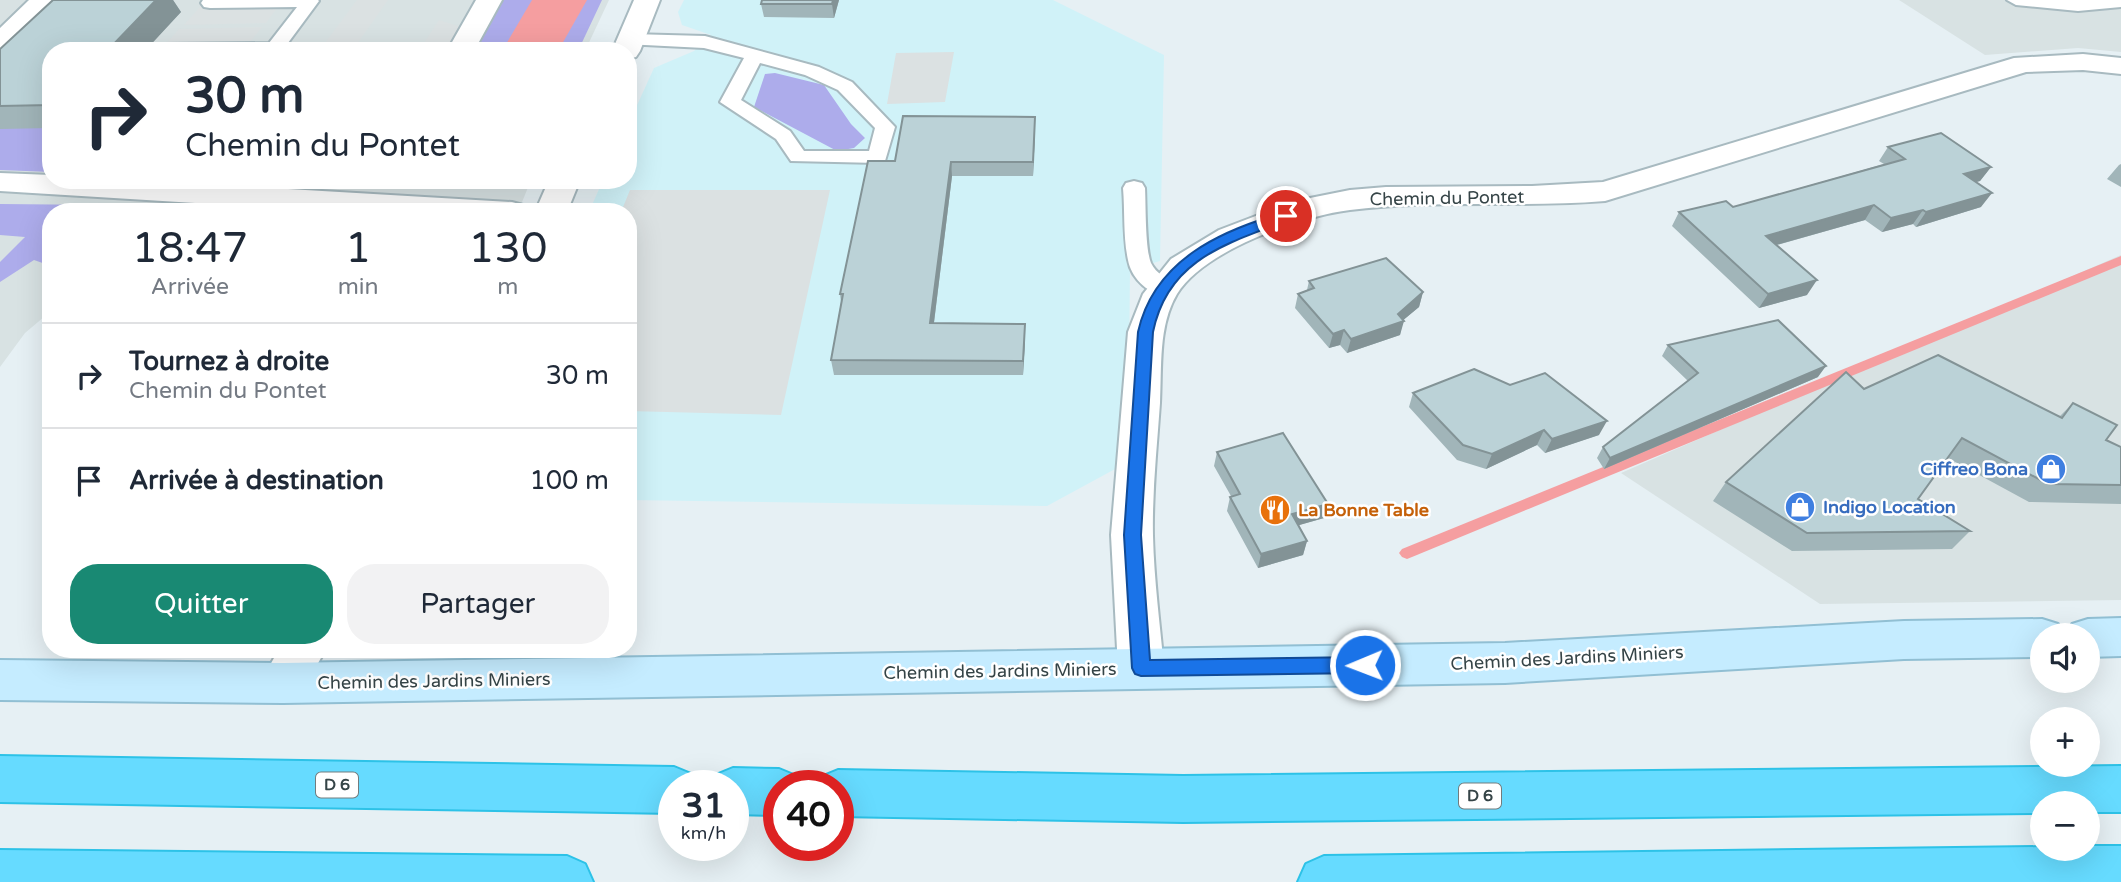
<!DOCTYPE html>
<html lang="fr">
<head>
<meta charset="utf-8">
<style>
  :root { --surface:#fff; --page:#f2f2f3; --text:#1f2937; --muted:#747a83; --line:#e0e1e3; --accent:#198973 }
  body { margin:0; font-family:"Varela Round",sans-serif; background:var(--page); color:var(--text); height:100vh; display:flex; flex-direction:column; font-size:26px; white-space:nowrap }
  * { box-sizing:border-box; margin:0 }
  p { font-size:23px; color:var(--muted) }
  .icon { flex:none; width:38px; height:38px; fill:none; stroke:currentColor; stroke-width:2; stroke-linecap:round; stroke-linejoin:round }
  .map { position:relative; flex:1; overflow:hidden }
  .drawer { position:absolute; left:42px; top:203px; width:595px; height:455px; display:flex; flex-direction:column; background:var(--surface); border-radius:28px; box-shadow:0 7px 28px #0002 }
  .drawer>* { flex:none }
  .hud { position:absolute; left:42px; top:42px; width:595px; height:147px; border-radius:28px; box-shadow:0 7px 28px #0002; background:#fff; color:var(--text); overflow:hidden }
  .controls { position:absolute; left:2030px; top:623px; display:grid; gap:14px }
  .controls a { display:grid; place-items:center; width:70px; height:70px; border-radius:50%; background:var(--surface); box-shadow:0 7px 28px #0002; font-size:35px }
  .speed { position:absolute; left:658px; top:770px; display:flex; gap:14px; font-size:35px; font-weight:700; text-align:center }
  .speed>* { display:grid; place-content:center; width:91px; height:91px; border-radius:50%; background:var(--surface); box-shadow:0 7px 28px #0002; line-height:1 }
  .speed small { font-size:18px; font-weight:400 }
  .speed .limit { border:10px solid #d22; background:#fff; color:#111 }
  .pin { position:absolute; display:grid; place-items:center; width:60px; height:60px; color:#fff; margin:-30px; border:4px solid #fff; border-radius:50%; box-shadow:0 2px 7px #0007 }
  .me { position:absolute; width:77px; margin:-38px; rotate:269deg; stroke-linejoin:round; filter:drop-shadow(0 0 5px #0008) }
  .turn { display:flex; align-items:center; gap:24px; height:147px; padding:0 28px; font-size:32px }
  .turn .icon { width:91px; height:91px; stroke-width:2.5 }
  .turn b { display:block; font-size:49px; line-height:60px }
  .eta { display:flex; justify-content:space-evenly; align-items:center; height:119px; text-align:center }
  .eta b { font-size:42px; font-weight:600; line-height:49px }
  .action { display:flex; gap:14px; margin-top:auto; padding:14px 28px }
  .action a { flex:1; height:80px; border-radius:28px; background:var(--accent); color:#fff; font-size:28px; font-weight:600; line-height:80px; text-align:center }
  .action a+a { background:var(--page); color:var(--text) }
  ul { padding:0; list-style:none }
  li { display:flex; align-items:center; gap:21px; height:105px; padding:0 28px; border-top:2px solid var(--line) }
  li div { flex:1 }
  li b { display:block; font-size:26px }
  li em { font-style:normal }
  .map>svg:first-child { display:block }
  .commercial { fill:#d0f2f8 }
  .industrial { fill:#d8e2e3 }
  .green { fill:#adaceb }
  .parking { fill:#dbe1e2 }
  .water { fill:#f59ea0 }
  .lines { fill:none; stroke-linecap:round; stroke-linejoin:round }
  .stream { fill:#f59ea0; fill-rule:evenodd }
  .lane-casing { stroke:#a8bac0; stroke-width:4 }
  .street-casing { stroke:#a8bac0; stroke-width:4 }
  .secondary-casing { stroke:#91bfd3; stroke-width:4 }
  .highway-casing { stroke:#2dc2e7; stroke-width:4 }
  .lane { fill:#fff; fill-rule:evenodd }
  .street { fill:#fff; fill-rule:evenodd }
  .secondary { fill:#c5ecff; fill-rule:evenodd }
  .highway { fill:#66dbff; fill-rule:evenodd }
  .wall { fill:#a1b5b9 }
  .shaded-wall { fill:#839396 }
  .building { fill:#bbd2d7; stroke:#839396; stroke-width:2 }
  .route { fill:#1a73e8; stroke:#114b97; stroke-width:2 }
  .labels { text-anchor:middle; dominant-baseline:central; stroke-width:5; stroke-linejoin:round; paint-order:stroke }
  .shield { fill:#fff; stroke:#727c7e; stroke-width:2 }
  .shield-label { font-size:16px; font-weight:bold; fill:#354447 }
  .street-label { font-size:18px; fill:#354447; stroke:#fff }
  .shop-label { font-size:18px; font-weight:bold; fill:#366cbe; stroke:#fff; text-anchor:end }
  .food-label { font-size:18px; font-weight:bold; fill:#c56008; stroke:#fff; text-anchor:start }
</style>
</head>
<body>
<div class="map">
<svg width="2121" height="882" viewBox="0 0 2121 882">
  <rect width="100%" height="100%" fill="#e6f0f4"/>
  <path class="commercial" d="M684 0H1053L1164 55 1160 261 1130 270 1128 462 1047 506 628 500V212H589L603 180H628V125L654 68 694 51 711 35 682 25 678 12Z"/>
  <path class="industrial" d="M0 0H609L585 51H51V180H531L518 212H51V311L25 333 0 367Z
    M1899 0H2121V52L2078 48 1985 55Z
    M2121 255V600L1820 604 1621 473Z"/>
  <path class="green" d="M502 0H602L578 51H473Z
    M775 73 824 85 851 124 865 138 854 148 837 151 754 107 765 74Z
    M51 127V172L0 170V128Z
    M424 180H511L506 188 427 185Z
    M0 204 106 205 209 212H51V266L34 260 0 282V262L25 237 0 235Z"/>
  <path class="parking" d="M206 0H283L266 23 184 25Z
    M357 0H388L352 51H319Z
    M439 20 461 27 446 51 420 49Z
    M262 27 243 51H160L179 29Z
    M954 52 945 102 887 104 896 53Z
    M630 190H830L781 415 628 411V212H621Z"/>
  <path class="water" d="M532 0H587L558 51H502Z"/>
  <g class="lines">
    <path class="stream" d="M2121 256V265L1412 557 1407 559 1402 557 1399 553 1402 549Z"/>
    <g class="lane-casing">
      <path id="lane" d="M203 0H318L319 1 282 51H156L158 46 165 44 269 43 297 7 210 8 204 7 201 3Z
        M2007 0H2121V7L2078 11 2016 5Z
        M631 34 705 36 819 67 852 82 895 127 885 161 878 163 791 161 776 139 720 102 744 58 704 48 625 44 622 40 625 36ZM760 63 805 75 838 90 875 128 869 151H804L790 131 741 100Z
        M1134 181 1142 183 1145 188C1146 206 1145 248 1151 263 1156 274 1168 278 1174 288L1170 293C1151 299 1131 278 1128 260 1123 237 1125 211 1123 188L1126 183Z"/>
    </g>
    <g class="street-casing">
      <path id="street" d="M29 0H57L10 49 0 51V28Z
        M476 0H502L474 51H447Z
        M634 0H660L640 51 636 57 628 59V51H612Z
        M2083 54 2121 58V74L2083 70 2026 72 1605 201C1520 208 1435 199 1350 210 1301 216 1204 250 1177 294 1158 326 1162 367 1160 403 1157 447 1152 492 1153 536 1154 580 1160 624 1164 668L1157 682 1141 688 1125 682 1118 668 1111 535 1128 332 1143 294 1171 259 1219 230 1295 201 1350 190 1386 187 1532 186 1603 182 2014 58Z
        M0 173 51 175V180H134L512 202 523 205 528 212H340L0 191Z
        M549 180H580L567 212H535Z
        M279 649H326L299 697 283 703 267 697 260 683Z"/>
    </g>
    <g class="secondary-casing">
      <path id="secondary" d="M2121 618V656L2088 657V635H2067L2072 624 2088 619Z
        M2042 619 2058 624 2063 635H2042V657L1904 659 1505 683 283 703 0 700V660L283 663 1505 643 1904 621Z"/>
    </g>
    <g class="highway-casing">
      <path id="highway" d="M0 756 674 767 691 774 696 786H674V813L0 802Z
        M2121 766V812H2088V803H2042V813L1183 822 838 816V786H817L821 777 838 770 1183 776Z
        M733 768 779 769 796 776 801 786H779V815L733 814V786H711L716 775Z
        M2088 846H2121V882H1298L1306 864 1324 856 2042 847 2088 849Z
        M0 850 567 856 585 864 593 882H0Z"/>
    </g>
    <use href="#lane" class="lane"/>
    <use href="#street" class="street"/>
    <use href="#secondary" class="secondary"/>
    <use href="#highway" class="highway"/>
  </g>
  <path class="wall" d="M53 0H173L181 12 145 50 51 51V128L0 129V49Z
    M762 0H839L834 18 764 17 761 4Z
    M1035 132 1033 176H952L934 323 1025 339 1023 375H834L831 360 841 302 840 294 895 161Z
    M1888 147 1991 167 1980 181 1976 182 1981 207 1916 227 1913 224 1882 232 1865 220 1777 245 1807 295 1759 308 1672 226 1679 212 1733 207 1884 164 1879 161Z
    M2121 164V187L2107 179 2119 165Z
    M1309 281 1423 292 1419 307 1403 320 1400 335 1347 353 1340 345 1329 348 1295 308 1298 294 1307 290Z
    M1668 345 1818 377 1604 469 1597 458 1603 447 1688 381 1662 356Z
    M1864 389 2060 416 2073 403 2106 440 2121 447V504L2029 502 1948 458 1918 499 1970 531 1952 549 1792 551 1713 501 1726 482Z
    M1413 393 1599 435 1545 453 1537 445 1486 469 1457 460 1409 407Z
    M1217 452 1328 504 1324 518 1299 525 1307 541 1303 555 1258 568 1227 511 1230 497 1231 496 1214 466Z"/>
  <path class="shaded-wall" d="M156 0H173L181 12 145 51 108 50Z
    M833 0H839L834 18 832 4Z
    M1035 117V132L1033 176V162Z
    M951 162 952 176 932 338 930 323Z
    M1991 167 1980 181 1954 188 1964 174Z
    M1992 193 1981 207 1916 227 1926 212Z
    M1874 205 1865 220 1758 250 1766 236Z
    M1923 210 1913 224 1882 232 1891 218Z
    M1817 280 1807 295 1759 308 1768 294Z
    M1423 292 1419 307 1401 322 1404 321 1400 335 1347 353 1351 339 1398 314Z
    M1025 324V339L1023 375V361Z
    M1344 330 1340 345 1329 348 1333 334Z
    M1826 366 1818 377 1604 469 1610 458Z
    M1607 421 1599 435 1545 453 1552 439Z
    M1544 430 1537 445 1486 469 1492 454Z
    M1328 504 1324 518 1289 528 1292 514Z
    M1307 541 1303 555 1258 568 1261 554Z"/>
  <path class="building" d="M53 0H156L108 50 200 49 198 51H51V105L0 106V49Z
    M762 0H833L832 4H761Z
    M903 116 1035 117 1033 162H951L930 323 1025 324 1023 361 831 360 843 294H840L868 161H895Z
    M1941 133 1991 167 1964 174 1992 193 1926 212 1923 210 1891 218 1874 205 1766 236 1817 280 1768 294 1679 212 1726 201 1733 207 1905 159 1888 147Z
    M1386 258 1423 292 1398 314 1404 321 1351 339 1344 330 1333 334 1298 294 1314 288 1309 281Z
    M1778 320 1826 366 1610 458 1603 447 1698 373 1668 345Z
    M1938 355 2062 418 2073 403 2117 425 2106 440 2121 447V485L2048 484 1962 438 1918 499 1970 531 1807 533 1726 482 1846 372 1864 389Z
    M1474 369 1510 385 1545 373 1607 421 1552 439 1544 430 1492 454 1463 445 1413 393Z
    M1283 433 1328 504 1292 514 1307 541 1261 554 1230 497 1240 494 1217 452Z"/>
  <path class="route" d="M1286 212 1293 216 1291 219C1229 243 1168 258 1153 332L1141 535 1150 660 1365 657 1371 659 1374 665 1371 671 1365 673 1141 676 1135 674 1132 668 1124 535 1138 332C1154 260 1221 230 1286 212Z"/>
  <defs>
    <g id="shop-disc" transform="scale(1.575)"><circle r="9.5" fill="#3f7fe0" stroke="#fff"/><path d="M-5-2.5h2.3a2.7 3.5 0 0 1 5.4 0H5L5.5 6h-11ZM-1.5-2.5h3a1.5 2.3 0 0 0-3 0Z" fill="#fff"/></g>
    <g id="restaurant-disc" transform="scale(1.575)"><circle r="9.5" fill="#e8710a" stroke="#fff"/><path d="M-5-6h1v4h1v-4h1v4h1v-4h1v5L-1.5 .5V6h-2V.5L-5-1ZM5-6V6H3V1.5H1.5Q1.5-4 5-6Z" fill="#fff"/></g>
  </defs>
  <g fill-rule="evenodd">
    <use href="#shop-disc" x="2051" y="469"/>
    <use href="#shop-disc" x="1800" y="507"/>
    <use href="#restaurant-disc" x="1275" y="510"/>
  </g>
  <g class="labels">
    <g class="shield">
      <rect x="316" y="772.5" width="42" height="25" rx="5"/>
      <rect x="1459" y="783.5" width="42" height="25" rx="5"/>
    </g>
    <g class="shield-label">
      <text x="337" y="785">D 6</text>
      <text x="1480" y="796">D 6</text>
    </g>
    <g class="street-label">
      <text transform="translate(1447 198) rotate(-1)">Chemin du Pontet</text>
      <text transform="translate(1567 658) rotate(-3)">Chemin des Jardins Miniers</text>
      <text transform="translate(1000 671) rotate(-1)">Chemin des Jardins Miniers</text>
      <text transform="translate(434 681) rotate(-1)">Chemin des Jardins Miniers</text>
    </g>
    <g class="shop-label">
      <text x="2028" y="469">Ciffreo Bona</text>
      <text x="1823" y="507" text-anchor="start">Indigo Location</text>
    </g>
    <g class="food-label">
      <text x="1298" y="510">La Bonne Table</text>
    </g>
  </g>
</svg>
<div class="controls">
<a><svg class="icon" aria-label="sound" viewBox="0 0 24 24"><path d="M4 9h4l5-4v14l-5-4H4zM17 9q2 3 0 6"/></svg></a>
<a>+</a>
<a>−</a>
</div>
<div class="speed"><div>31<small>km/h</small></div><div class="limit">40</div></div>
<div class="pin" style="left:1286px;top:216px;background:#d93025"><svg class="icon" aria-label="arrive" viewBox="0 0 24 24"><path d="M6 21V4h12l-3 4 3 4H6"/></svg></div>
<svg class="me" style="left:1365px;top:665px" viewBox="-20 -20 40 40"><circle r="17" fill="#1a73e8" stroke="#fff" stroke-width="3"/><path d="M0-11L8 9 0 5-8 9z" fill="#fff"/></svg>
<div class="hud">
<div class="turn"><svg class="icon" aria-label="right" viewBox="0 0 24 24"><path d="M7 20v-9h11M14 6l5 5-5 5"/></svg><div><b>30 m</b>Chemin du Pontet</div></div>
</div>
<section class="drawer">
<div class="eta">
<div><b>18:47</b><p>Arrivée</p></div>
<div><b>1</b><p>min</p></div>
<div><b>130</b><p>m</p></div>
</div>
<ul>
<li><svg class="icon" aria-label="right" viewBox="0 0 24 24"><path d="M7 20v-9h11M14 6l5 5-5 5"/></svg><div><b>Tournez à droite</b><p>Chemin du Pontet</p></div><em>30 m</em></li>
<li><svg class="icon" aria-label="arrive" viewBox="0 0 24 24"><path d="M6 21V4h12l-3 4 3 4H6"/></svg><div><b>Arrivée à destination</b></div><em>100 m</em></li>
</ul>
<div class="action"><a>Quitter</a><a>Partager</a></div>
</section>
</div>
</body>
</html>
